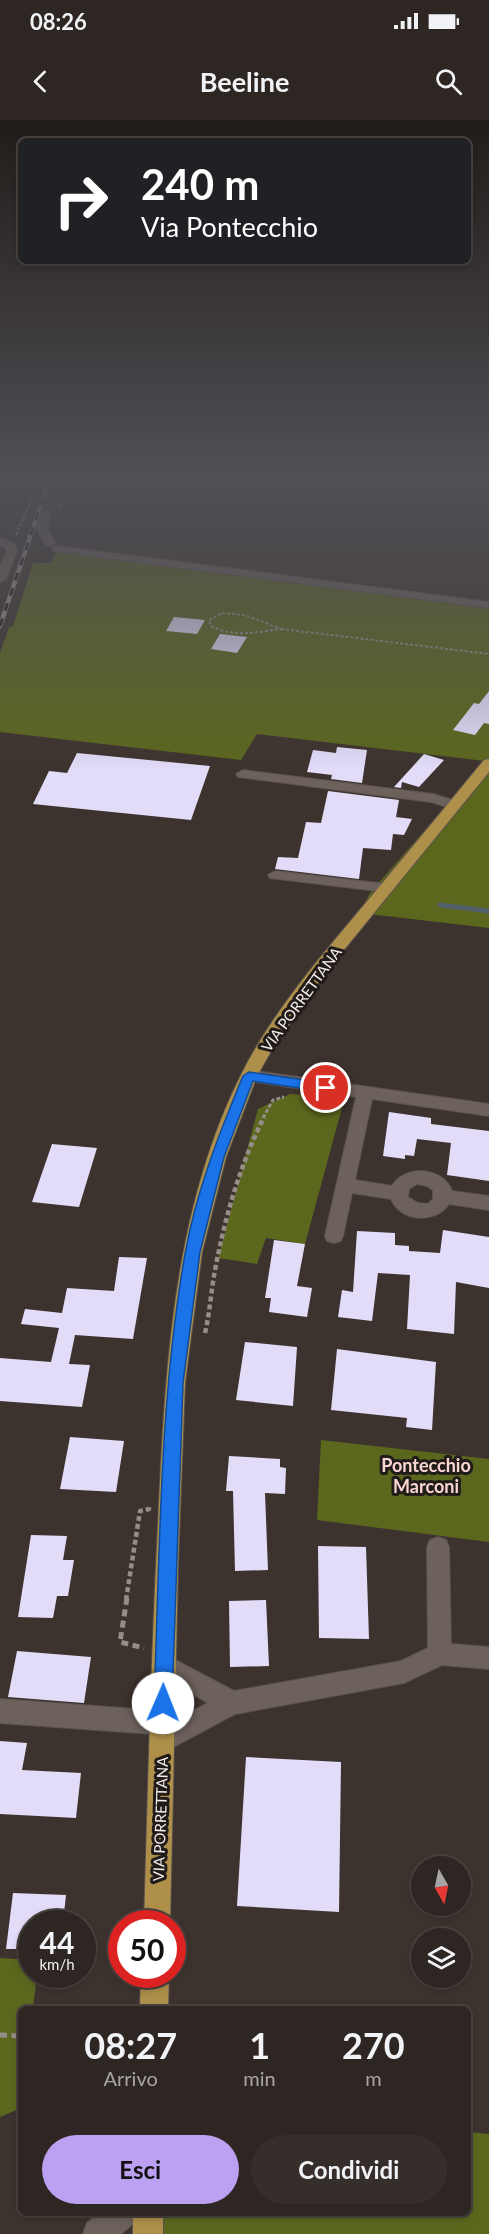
<!DOCTYPE html>
<html lang="it">
<head>
<meta charset="utf-8">
<style>
  :root { --surface:#2e2622; --page:#362e2a; --text:#f1f3f6; --muted:#a7a5a5; --line:#494340; --accent:#bca0f2 }
  body { margin:0; font-family:Lato,sans-serif; background:var(--page); color:var(--text); height:100vh; display:flex; flex-direction:column; font-size:22px; white-space:nowrap }
  * { box-sizing:border-box; margin:0 }
  p { font-size:20px; color:var(--muted) }
  .icon { flex:none; width:33px; height:33px; fill:none; stroke:currentColor; stroke-width:2; stroke-linecap:round; stroke-linejoin:round }
  .map { position:relative; flex:1; overflow:hidden }
  .sheet { position:absolute; left:18px; top:1886px; width:453px; height:210px; display:flex; flex-direction:column; background:var(--surface); border-radius:9px; box-shadow:0 3px 9px #0003,0 0 0 2px var(--line) }
  .sheet>* { flex:none }
  .guide { position:absolute; left:18px; top:18px; width:453px; height:126px; border-radius:9px; box-shadow:0 3px 9px #0003,0 0 0 2px var(--line); background:#202124; color:#fff; overflow:hidden }
  .needle { width:39px; rotate:171deg }
  .controls { position:absolute; left:411px; top:1736px; display:grid; gap:12px }
  .controls a { display:grid; place-items:center; width:60px; height:60px; border-radius:50%; background:var(--surface); box-shadow:0 3px 9px #0003,0 0 0 2px var(--line); font-size:30px }
  .speed { position:absolute; left:18px; top:1790px; display:flex; gap:12px; font-size:30px; font-weight:700; text-align:center }
  .speed>* { display:grid; place-content:center; width:78px; height:78px; border-radius:50%; background:var(--surface); box-shadow:0 3px 9px #0003,0 0 0 2px var(--line); line-height:1 }
  .speed small { font-size:15px; font-weight:400 }
  .speed .limit { border:9px solid #d22; background:#fff; color:#111 }
  .pin { position:absolute; display:grid; place-items:center; width:51px; height:51px; color:#fff; margin:-26px; border:3px solid #fff; border-radius:50%; box-shadow:0 2px 6px #0007 }
  .me { position:absolute; width:66px; margin:-33px; rotate:1deg; stroke-linejoin:round; filter:drop-shadow(0 0 4px #0008) }
  .turn { display:flex; align-items:center; gap:21px; height:126px; padding:0 24px; font-size:27px }
  .turn .icon { width:78px; height:78px; stroke-width:2.5 }
  .turn b { display:block; font-size:42px; line-height:51px }
  .eta { display:flex; justify-content:space-evenly; align-items:center; height:102px; text-align:center }
  .eta b { font-size:36px; font-weight:700; line-height:42px }
  .primary-button { display:flex; gap:12px; margin-top:auto; padding:12px 24px }
  .primary-button a { flex:1; height:69px; border-radius:36px; background:var(--accent); color:#111; font-size:24px; font-weight:700; line-height:69px; text-align:center }
  .primary-button a+a { background:var(--page); color:var(--text) }
  .status { display:flex; justify-content:space-between; align-items:center; height:42px; padding:0 30px; background:var(--surface); direction:ltr }
  .status svg { height:16px; fill:currentColor }
  header { display:flex; justify-content:space-between; align-items:center; height:78px; padding:0 24px; background:var(--surface); font-size:27px; font-weight:700 }
  .map>svg:first-child { display:block }
  .green { fill:#5c671e }
  .lines { fill:none; stroke-linecap:round; stroke-linejoin:round }
  .stream { stroke:#526169; stroke-width:5 }
  .building { fill:#e2dcf8 }
  .minor-casing { stroke:#5a524e; stroke-width:2 }
  .major-casing { stroke:#5a524e; stroke-width:2 }
  .path-far3 { stroke:#968d89; stroke-width:2; stroke-dasharray:3 2; stroke-linecap:butt }
  .path-far2 { stroke:#968d89; stroke-width:3; stroke-dasharray:4 2; stroke-linecap:butt }
  .path-far1 { stroke:#968d89; stroke-width:4.5; stroke-dasharray:5 3; stroke-linecap:butt }
  .path { stroke:#968d89; stroke-width:5; stroke-dasharray:7 4.5; stroke-linecap:butt }
  .minor { fill:#6d615c; fill-rule:evenodd }
  .major { fill:#ae904a; fill-rule:evenodd }
  .rail-casing { stroke:#9d9490; stroke-width:4.5 }
  .rail { stroke:#211c1a; stroke-width:3; stroke-dasharray:8; stroke-linecap:butt }
  .route { fill:#1a73e8; stroke:#114b97; stroke-width:1.5 }
  .labels { text-anchor:middle; dominant-baseline:central; stroke-width:6; stroke-linejoin:round; paint-order:stroke }
  .street-label { font-size:15px; fill:#f4edea; stroke:#211c1a }
  .quarter-label { font-size:18px; font-weight:bold; fill:#f9d6cf; stroke:#211c1a }
</style>
</head>
<body>
<div class="status"><b>08:26</b><svg viewBox="0 0 49 12"><path d="M0 12V9h3v3zM5 12V6h3v6zM10 12V3h3v9zM15 12V0h3v12zM26 1h20v11H26zM47 4h2v5h-2z"/></svg></div>
<header><svg class="icon" aria-label="back" viewBox="0 0 24 24"><path d="M15 5l-7 7 7 7"/></svg>Beeline<svg class="icon" aria-label="search" viewBox="0 0 24 24"><circle cx="10" cy="10" r="6"/><path d="M15 15l6 6"/></svg></header>
<div class="map">
<svg width="489" height="2114" viewBox="0 0 489 2114">
  <rect width="100%" height="100%" fill="#3d332e"/>
  <path class="green" d="M57 431 376 472 489 489V808L360 793 370 773 485 641 257 614 241 640 0 612V533L9 507 13 506 33 443H51Z
    M290 974 340 977 343 984 305 1124 266 1118 257 1144 218 1138 258 989Z
    M321 1320 489 1339V1422L317 1400Z
    M0 1838 31 1840 32 1854H37L33 1888H21V1988L0 1997Z
    M468 2012 489 2014V2114H147L148 2093 468 2092Z"/>
  <g class="lines">
    <path class="stream" d="M440 785 489 791"/>
  </g>
  <path class="building" d="M174 497 205 500 197 514 166 511Z
    M220 514 247 517 237 533 211 529Z
    M489 571V604L484 603 475 615 453 610 474 583 479 584Z
    M337 627 367 630 362 663 331 659 332 655 307 652 313 630 336 633Z
    M77 633 210 646 191 700 33 684 49 651 67 653Z
    M424 634 444 640 419 667 402 662 401 668 394 667Z
    M328 671 399 680 396 697 412 699 404 715 393 714 391 730 363 728 359 759 275 749 278 737 298 738 306 702 321 703Z
    M389 992 431 998V1004L489 1011V1061L447 1055 451 1023 417 1019 414 1036 405 1035V1039L383 1036Z
    M52 1024 97 1028 79 1087 32 1082Z
    M443 1110 489 1117V1168L456 1162 454 1214 407 1209 410 1155 378 1153 372 1201 338 1197 342 1170 353 1172 357 1111 395 1113V1125L409 1126V1131L440 1133Z
    M274 1120 305 1124 297 1166 312 1168 307 1197 269 1192 271 1178H265Z
    M119 1137 147 1138 133 1219 75 1215 69 1244 90 1245 82 1287 0 1281V1238L51 1242 59 1208 21 1204 25 1189 62 1193 67 1168 114 1171Z
    M245 1222 297 1227 293 1286 236 1280Z
    M337 1229 436 1242 432 1310 406 1307 407 1298 331 1290Z
    M70 1317 124 1321 116 1372 60 1369Z
    M229 1336 280 1339V1347L286 1348 285 1374 265 1373 268 1450 235 1451 233 1371H226Z
    M31 1415 67 1416 63 1440H74L68 1476H57L53 1498 18 1497Z
    M318 1426 366 1427 369 1519 319 1518Z
    M266 1480 269 1546 230 1547 229 1481Z
    M17 1531 91 1537 84 1583 8 1577Z
    M0 1621 27 1623 22 1650 81 1653 76 1698 0 1694Z
    M246 1637 341 1642 339 1792 237 1786Z
    M13 1773 66 1775 63 1803H32V1829H6Z"/>
  <g class="lines">
    <g class="minor-casing">
      <path id="minor" d="M46 390 51 393 47 408 55 423 50 426 46 425 37 408 41 393Z
        M0 418 14 423 17 431 6 459 0 462V446L7 431 5 427 0 425Z
        M57 426 489 482V488L53 431V427Z
        M243 650 433 674 459 682 461 685 454 689 431 682 238 657 236 654Z
        M275 751 386 764 393 768 386 772 270 758 268 755Z
        M249 950 489 984V996L372 979 355 1060 392 1066C405 1044 443 1047 452 1071L489 1076V1090L449 1084C436 1104 400 1102 391 1079L352 1073 343 1116 341 1121 334 1123 327 1121 325 1116 356 977 243 960 241 956 243 952ZM417 1064 427 1066 433 1070V1079L428 1084 418 1083 408 1077 409 1069Z
        M438 1417 446 1420 449 1427 451 1524 489 1527V1549L442 1545 404 1563 235 1594 162 1633 153 1630 150 1621 153 1614 0 1603V1579L163 1591 172 1595 174 1601 208 1583 156 1553 152 1545 156 1537 164 1534 234 1571 401 1541 428 1528 427 1427 430 1420Z
        M100 2092H138L134 2103 121 2114H83L87 2103Z"/>
    </g>
    <g class="major-casing">
      <path id="major" d="M489 639V652L325 853 274 926 257 956 226 1037 202 1132 185 1263 178 1445 170 1803H144C148 1670 151 1538 158 1405 165 1254 172 1093 241 955 271 895 316 842 359 791 401 741 443 690 484 640Z
        M141 1854H169L168 1888H140Z
        M133 2092H163V2114H133Z"/>
    </g>
    <path class="path-far3" d="M52 381 59 382 60 390
      M16 415 31 380
      M222 493 245 495 281 509C257 512 233 518 211 506L209 500Z
      M281 509 489 534"/>
    <path class="path-far2" d="M263 998 273 980 284 977"/>
    <path class="path-far1" d="M205 1213C210 1192 211 1171 215 1150 225 1097 240 1045 264 997
      M126 1480 140 1391 149 1389V1386"/>
    <path class="path" d="M127 1478 120 1522 144 1528
      M0 1915 21 1916"/>
    <use href="#minor" class="minor"/>
    <use href="#major" class="major"/>
    <g class="rail-casing">
      <path id="rail" d="M0 506 51 355"/>
    </g>
    <use href="#rail" class="rail"/>
  </g>
  <linearGradient id="sky" x2="0" y2="1"><stop stop-color="#221c19"/><stop offset="0.55" stop-color="#515057"/><stop offset="1" stop-color="#515057" stop-opacity="0"/></linearGradient>
  <rect width="489" height="651" fill="url(#sky)"/>
  <path class="route" d="M249 952 326 963 332 968 326 972 253 961 224 1037 200 1132 183 1263 172 1583 170 1590 163 1592 157 1590 154 1583C160 1433 159 1282 185 1134 196 1072 219 1014 243 956Z"/>
  <g class="labels">
    <g class="street-label">
      <text transform="translate(301 879) rotate(-54)">VIA PORRETTANA</text>
      <text transform="translate(160 1699) rotate(-88)">VIA PORRETTANA</text>
    </g>
    <g class="quarter-label">
      <text x="426" y="1345">Pontecchio<tspan x="426" dy="21">Marconi</tspan></text>
    </g>
  </g>
</svg>
<div class="controls">
<a><svg class="needle" viewBox="-14 -14 28 28"><path d="M0-13l5 13h-10z" fill="#e53935"/><path d="M0 13l5-13h-10z" fill="#a7a5a5"/></svg></a>
<a><svg class="icon" aria-label="layers" viewBox="0 0 24 24"><path d="M12 4l9 5-9 5-9-5zM3 14l9 5 9-5"/></svg></a>
</div>
<div class="speed"><div>44<small>km/h</small></div><div class="limit">50</div></div>
<div class="pin" style="left:326px;top:968px;background:#d93025"><svg class="icon" aria-label="arrive" viewBox="0 0 24 24"><path d="M6 21V4h12l-3 4 3 4H6"/></svg></div>
<svg class="me" style="left:163px;top:1583px" viewBox="-20 -20 40 40"><circle r="19" fill="#fff"/><path d="M0-13L10 11 0 6-10 11z" fill="#1a73e8"/></svg>
<div class="guide">
<div class="turn"><svg class="icon" aria-label="right" viewBox="0 0 24 24"><path d="M7 20v-9h11M14 6l5 5-5 5"/></svg><div><b>240 m</b>Via Pontecchio</div></div>
</div>
<section class="sheet">
<div class="eta">
<div><b>08:27</b><p>Arrivo</p></div>
<div><b>1</b><p>min</p></div>
<div><b>270</b><p>m</p></div>
</div>
<div class="primary-button"><a>Esci</a><a>Condividi</a></div>
</section>
</div>
</body>
</html>
